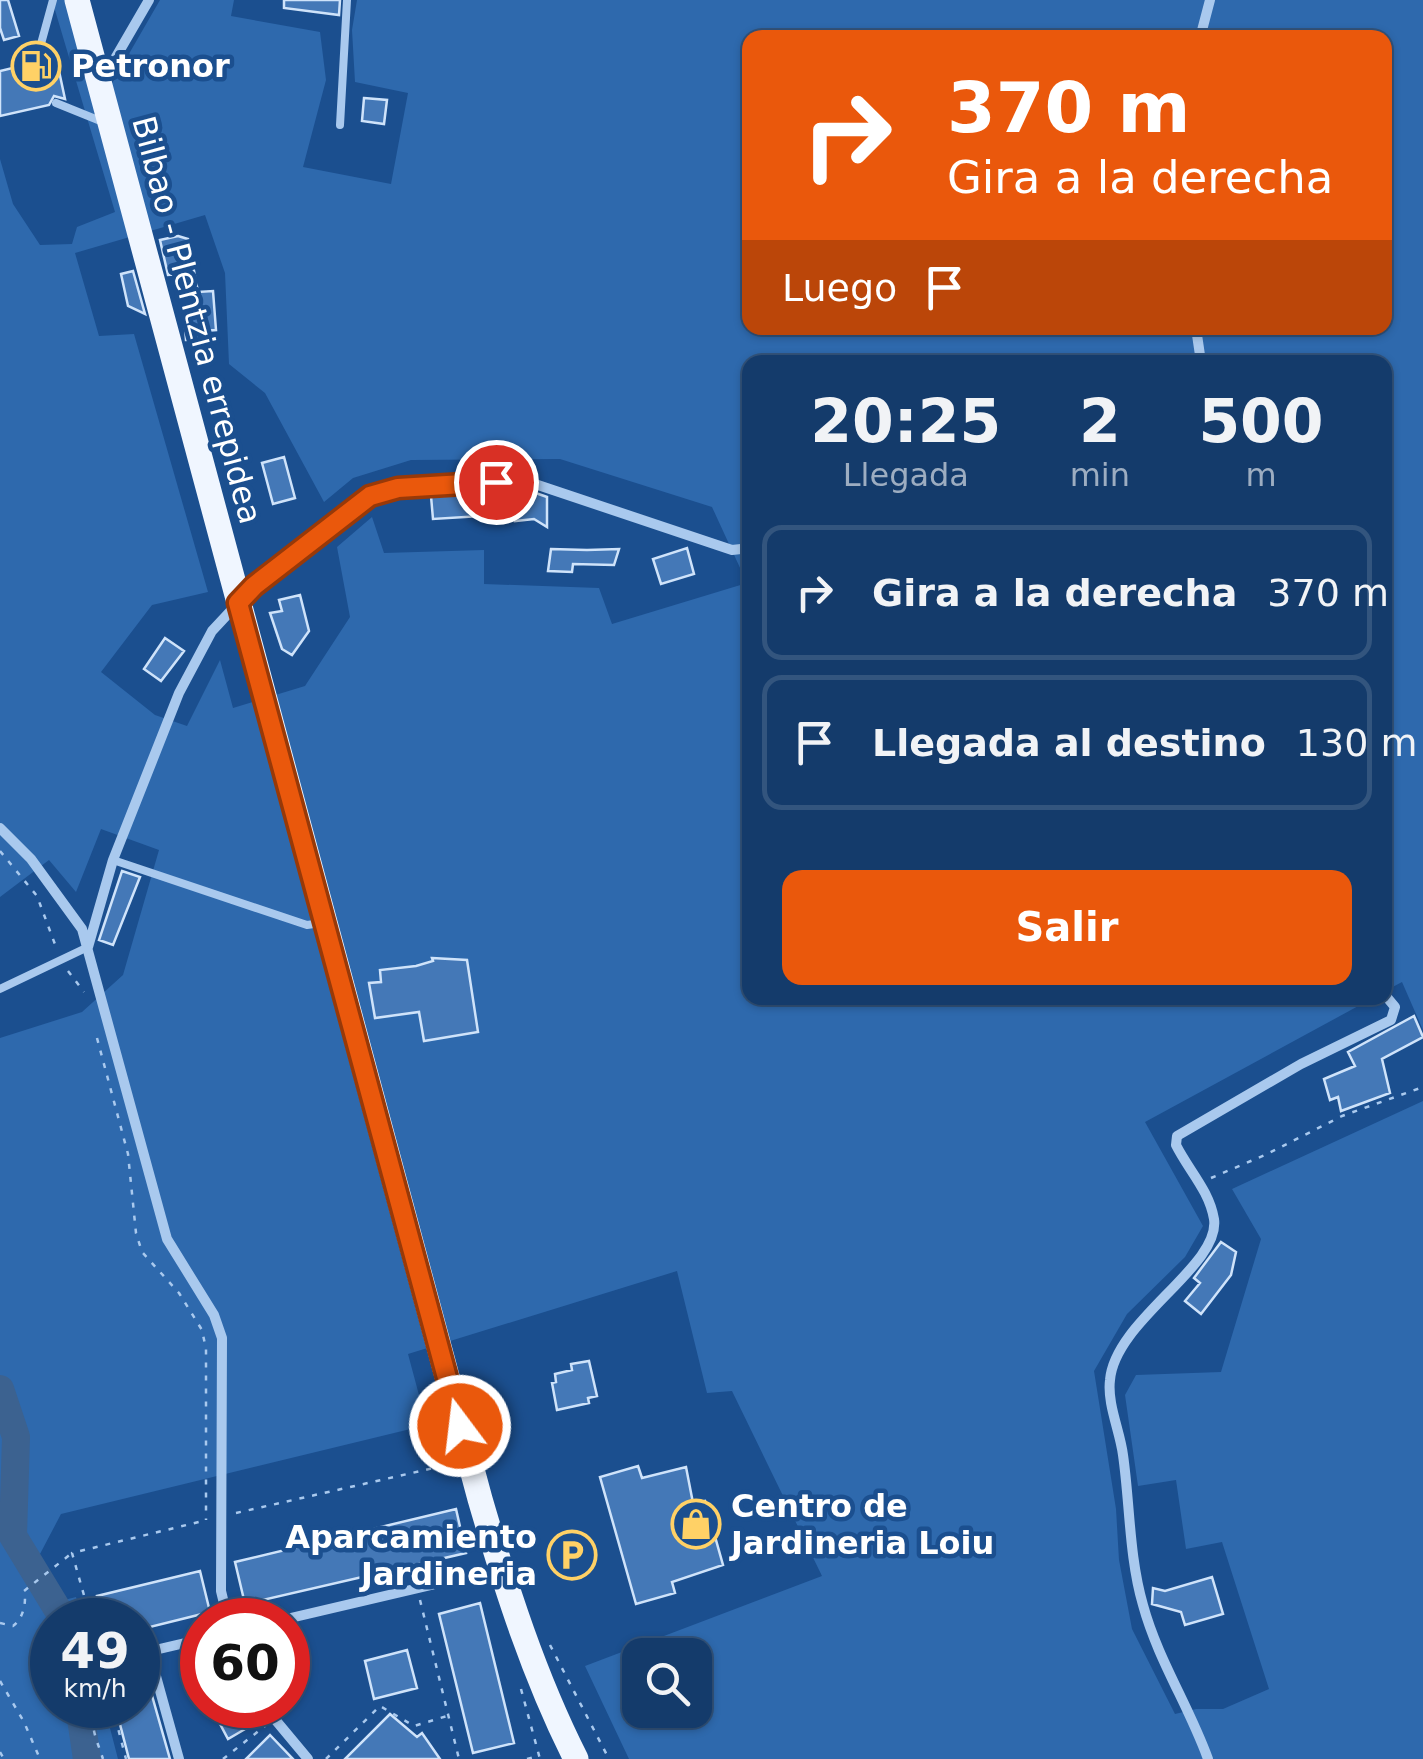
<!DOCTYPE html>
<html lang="es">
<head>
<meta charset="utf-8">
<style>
  :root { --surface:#143b6b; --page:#1d4271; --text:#f1f3f6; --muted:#9dadc1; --line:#33557e; --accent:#ea580c }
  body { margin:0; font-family:"DejaVu Sans",sans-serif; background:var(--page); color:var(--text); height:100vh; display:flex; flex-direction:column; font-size:38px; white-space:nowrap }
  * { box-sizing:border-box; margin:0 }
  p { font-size:32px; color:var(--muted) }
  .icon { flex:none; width:55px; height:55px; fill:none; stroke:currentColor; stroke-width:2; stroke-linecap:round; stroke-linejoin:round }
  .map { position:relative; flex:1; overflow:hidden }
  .sheet { position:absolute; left:742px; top:355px; width:650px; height:650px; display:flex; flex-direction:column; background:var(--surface); border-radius:20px; box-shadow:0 2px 8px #0004,0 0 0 2px var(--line) }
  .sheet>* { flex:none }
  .guide { position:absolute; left:742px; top:30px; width:650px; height:305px; border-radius:20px; box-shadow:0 2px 8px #0004,0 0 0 2px var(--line); background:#ea580c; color:#fff; overflow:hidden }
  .controls { position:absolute; left:622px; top:1638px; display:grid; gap:20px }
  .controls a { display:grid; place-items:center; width:90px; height:90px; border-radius:20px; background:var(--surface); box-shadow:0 2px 8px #0004,0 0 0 2px var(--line); font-size:50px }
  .speed { position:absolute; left:30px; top:1598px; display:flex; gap:20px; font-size:50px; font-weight:700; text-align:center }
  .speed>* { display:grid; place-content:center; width:130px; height:130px; border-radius:50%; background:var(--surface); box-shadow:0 2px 8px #0004,0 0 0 2px var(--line); line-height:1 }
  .speed small { font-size:25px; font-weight:400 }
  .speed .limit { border:15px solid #d22; background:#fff; color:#111 }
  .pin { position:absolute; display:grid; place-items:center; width:85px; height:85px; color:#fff; margin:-42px; border:5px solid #fff; border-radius:50%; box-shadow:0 2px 10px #0007 }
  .me { position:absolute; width:110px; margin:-55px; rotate:345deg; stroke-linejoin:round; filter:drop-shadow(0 0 8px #0008) }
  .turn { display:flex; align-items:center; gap:35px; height:210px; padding:0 40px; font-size:45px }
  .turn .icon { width:130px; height:130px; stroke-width:2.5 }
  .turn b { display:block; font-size:70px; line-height:85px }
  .then { display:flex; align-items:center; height:95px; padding:0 40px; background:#0003; gap:20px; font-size:38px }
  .eta { display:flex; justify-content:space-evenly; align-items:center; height:170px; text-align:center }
  .eta b { font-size:60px; font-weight:700; line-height:70px }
  .primary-button { display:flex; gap:20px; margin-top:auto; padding:20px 40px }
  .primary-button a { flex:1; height:115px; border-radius:20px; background:var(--accent); color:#fff; font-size:40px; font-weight:700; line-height:115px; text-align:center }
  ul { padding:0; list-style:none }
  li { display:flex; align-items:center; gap:30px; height:135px; margin:0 20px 15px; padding:0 20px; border:5px solid var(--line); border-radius:20px }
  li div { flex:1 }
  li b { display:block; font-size:38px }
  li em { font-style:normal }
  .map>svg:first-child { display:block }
  .green { fill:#2e69ad; fill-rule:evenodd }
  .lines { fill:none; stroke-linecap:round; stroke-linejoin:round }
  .river { stroke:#3c6290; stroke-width:28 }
  .building { fill:#4478b7; stroke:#cfe3fa; stroke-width:2.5 }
  .path { stroke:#a9c9ee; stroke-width:2.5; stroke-dasharray:5 8; stroke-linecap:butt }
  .service { stroke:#a9c9ee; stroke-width:8 }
  .minor { stroke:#a9c9ee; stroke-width:10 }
  .primary { stroke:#f0f6ff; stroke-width:25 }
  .route-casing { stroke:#983908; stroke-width:25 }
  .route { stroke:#ea580c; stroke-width:18 }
  .labels { text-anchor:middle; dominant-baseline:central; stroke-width:9; stroke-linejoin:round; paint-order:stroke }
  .poi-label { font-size:32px; font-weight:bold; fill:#fff; stroke:#1b4f8f; text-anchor:start }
  .street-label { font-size:32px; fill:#fff; stroke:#1b4f8f }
</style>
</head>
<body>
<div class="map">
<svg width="1423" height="1759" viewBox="0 0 1423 1759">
  <rect width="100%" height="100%" fill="#1b4f8f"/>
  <path class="green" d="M52 0H88L111 85 160 0H234L231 16 320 32 326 80 303 167 391 184 408 93 355 82 352 30 357 0H1423V1030L1402 982 1385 991V362H750V998H1373L1145 1122 1203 1226 1185 1257 1127 1314 1094 1371 1116 1509 1119 1560 1132 1629 1175 1714 1196 1709H1223L1269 1689 1222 1542 1186 1549 1176 1480 1138 1486 1125 1395 1136 1375 1221 1372 1261 1239 1232 1189 1423 1101V1759H629L585 1666 822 1576 732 1391 707 1393 677 1271 408 1354 427 1425 61 1514 30 1573 41 1606 76 1597 82 1620H52V1705H104L118 1759H0V1038L82 1012 123 975 159 850 101 829 76 892 49 860 0 897V159L13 204 40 245 72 244 77 227 115 212ZM750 38H1385V328H750ZM205 215 225 273 229 364 265 393 324 502 353 478 411 460 560 459 712 507 747 583 612 624 599 588 484 584V550L384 553 372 517 337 547 350 617 305 686 233 708 220 660 187 726 155 715 101 672 152 605 208 592 134 334 99 336 75 253ZM640 1655H695V1710H640Z"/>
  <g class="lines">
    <path class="river" d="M0 1389 16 1437 13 1536 64 1620
      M79 1705 87 1759"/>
  </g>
  <path class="building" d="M0 0H8L19 36 4 40 0 28Z
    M284 0H340L339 15 284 8Z
    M56 57 65 99 54 96 49 105 0 116V71L29 64 37 69 44 60Z
    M364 98 387 100 384 124 362 121Z
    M178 236 188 239 198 292 213 291 216 330 203 331 204 339 186 340 181 274 168 275 160 240Z
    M133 271 145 314 128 306 121 274Z
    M284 457 295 498 273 504 262 463Z
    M527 490 547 497V527L534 519 515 521V514L433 519 431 496Z
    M687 548 694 574 661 584 653 559Z
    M551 549 587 550 619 549 614 565 573 564 572 572 548 571Z
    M300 595 309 631 292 655 282 649 270 613 282 611 279 600Z
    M165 638 184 651 161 681 144 669Z
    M122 871 140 877 113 945 99 940Z
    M432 958 467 960 478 1032 424 1041 419 1012 375 1018 369 983 381 982 380 970 416 966 433 961Z
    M1414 1016 1423 1037 1382 1059 1390 1093 1341 1111 1338 1097 1330 1100 1324 1079 1355 1066 1348 1052Z
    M1221 1242 1236 1252 1231 1275 1201 1314 1185 1301 1200 1283 1194 1278Z
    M589 1361 597 1396 588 1398 589 1403 557 1410 552 1383 556 1382 555 1374 572 1370 571 1364Z
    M638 1466 642 1478 686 1467 693 1503 705 1501 723 1565 672 1582 675 1593 636 1604 600 1477Z
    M456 1509 466 1553 245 1604 235 1562Z
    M200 1571 210 1612 138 1630V1620H103L97 1596Z
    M1212 1577 1223 1614 1185 1625 1181 1612 1152 1604 1153 1588 1165 1591Z
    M480 1603 514 1743 473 1753 439 1614Z
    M407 1650 417 1688 374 1699 365 1661Z
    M145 1671 170 1759H129L115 1705H138V1673Z
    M210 1705H248L257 1722 228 1739Z
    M390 1714 417 1737 422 1733 440 1759H345Z
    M270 1735 293 1759H246Z"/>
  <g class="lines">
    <path class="path" d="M0 851 37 896 56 947
      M68 971 84 992
      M97 1038 128 1154 136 1233 142 1252 179 1293 202 1330 206 1349V1520
      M1211 1178 1265 1155 1342 1116 1423 1087
      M236 1513 447 1465
      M420 1600 459 1759
      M91 1620 72 1553 203 1521
      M0 1623 13 1626C23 1619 27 1602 24 1591L72 1553
      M550 1645 609 1759
      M0 1681 24 1722 40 1759
      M521 1689 540 1759
      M96 1705C88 1724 97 1740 103 1759
      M112 1705 126 1759
      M0 1752 4 1759
      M223 1759 265 1726
      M326 1759 380 1706 414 1726 447 1716
      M527 1759 538 1756"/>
    <path class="service" d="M36 62 53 0
      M56 103 103 122
      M340 125 347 0
      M113 860 307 925 321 923
      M0 989 88 947"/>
    <path class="minor" d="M1200 38 1210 0
      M99 77 113 62 149 0
      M1196 328 1201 362
      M0 828 31 859 82 929 167 1239 214 1315 222 1338 221 1591 228 1620
      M88 947 113 860 179 693 212 631 254 586 369 496 398 488 526 481 732 550 750 548
      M282 1620 474 1575
      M149 1651 179 1759
      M138 1654 202 1639
      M263 1705 308 1759
      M1208 1759C1189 1706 1158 1660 1143 1605 1129 1557 1130 1504 1123 1455 1120 1431 1107 1404 1110 1380 1115 1320 1221 1266 1214 1219 1209 1190 1189 1171 1176 1145L1177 1136 1301 1064 1391 1020 1395 1007 1385 995"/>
    <path class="primary" d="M77 0 480 1499C506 1588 534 1676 576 1759"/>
  </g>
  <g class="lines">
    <g class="route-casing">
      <path id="route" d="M460 1426 238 603 254 586 370 496 398 488 496 482"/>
    </g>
    <use href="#route" class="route"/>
  </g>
  <defs>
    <g id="fuel-ring" transform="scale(2.5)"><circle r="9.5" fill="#1b4f8f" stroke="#ffd166" stroke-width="1.5"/><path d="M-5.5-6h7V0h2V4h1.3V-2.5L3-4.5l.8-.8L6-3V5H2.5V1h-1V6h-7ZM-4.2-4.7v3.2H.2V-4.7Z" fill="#ffd166"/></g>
    <g id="shop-ring" transform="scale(2.5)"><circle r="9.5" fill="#1b4f8f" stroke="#ffd166" stroke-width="1.5"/><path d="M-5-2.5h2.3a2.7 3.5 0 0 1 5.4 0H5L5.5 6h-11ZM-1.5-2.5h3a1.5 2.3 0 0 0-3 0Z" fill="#ffd166"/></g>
    <g id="parking-ring" transform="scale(2.5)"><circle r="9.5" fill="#1b4f8f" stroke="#ffd166" stroke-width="1.5"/><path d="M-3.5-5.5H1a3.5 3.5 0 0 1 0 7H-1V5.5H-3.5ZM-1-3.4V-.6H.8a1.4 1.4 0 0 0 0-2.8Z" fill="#ffd166"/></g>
  </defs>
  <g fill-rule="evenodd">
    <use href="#fuel-ring" x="36" y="66"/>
    <use href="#shop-ring" x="696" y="1524"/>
    <use href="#parking-ring" x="572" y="1555"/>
  </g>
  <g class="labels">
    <g class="poi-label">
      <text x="71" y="66">Petronor</text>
      <text x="731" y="1506">Centro de<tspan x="731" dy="37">Jardineria Loiu</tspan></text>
      <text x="537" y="1537" text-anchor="end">Aparcamiento<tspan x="537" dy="37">Jardineria</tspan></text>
    </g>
    <g class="street-label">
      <text transform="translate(197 320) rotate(75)">Bilbao - Plentzia errepidea</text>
    </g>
  </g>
</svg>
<div class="controls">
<a><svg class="icon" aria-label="search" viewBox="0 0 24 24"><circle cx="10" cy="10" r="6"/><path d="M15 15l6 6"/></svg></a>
</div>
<div class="speed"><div>49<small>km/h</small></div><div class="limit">60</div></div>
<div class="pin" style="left:496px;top:482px;background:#d93025"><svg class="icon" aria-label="arrive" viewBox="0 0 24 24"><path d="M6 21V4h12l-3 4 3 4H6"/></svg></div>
<svg class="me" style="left:460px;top:1426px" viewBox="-20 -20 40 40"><circle r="17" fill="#ea580c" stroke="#fff" stroke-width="3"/><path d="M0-11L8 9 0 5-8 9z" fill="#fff"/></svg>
<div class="guide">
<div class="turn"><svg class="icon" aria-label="right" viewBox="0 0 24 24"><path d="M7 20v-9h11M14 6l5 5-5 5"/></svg><div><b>370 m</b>Gira a la derecha</div></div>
<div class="then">Luego<svg class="icon" aria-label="arrive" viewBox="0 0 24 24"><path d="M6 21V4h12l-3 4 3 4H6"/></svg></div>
</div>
<section class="sheet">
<div class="eta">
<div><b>20:25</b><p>Llegada</p></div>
<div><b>2</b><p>min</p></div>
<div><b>500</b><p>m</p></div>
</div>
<ul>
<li><svg class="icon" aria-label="right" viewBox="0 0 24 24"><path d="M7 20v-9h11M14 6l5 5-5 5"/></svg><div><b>Gira a la derecha</b></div><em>370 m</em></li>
<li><svg class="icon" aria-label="arrive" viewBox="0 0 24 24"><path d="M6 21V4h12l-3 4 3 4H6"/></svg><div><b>Llegada al destino</b></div><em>130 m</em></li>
</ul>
<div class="primary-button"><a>Salir</a></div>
</section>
</div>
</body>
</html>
